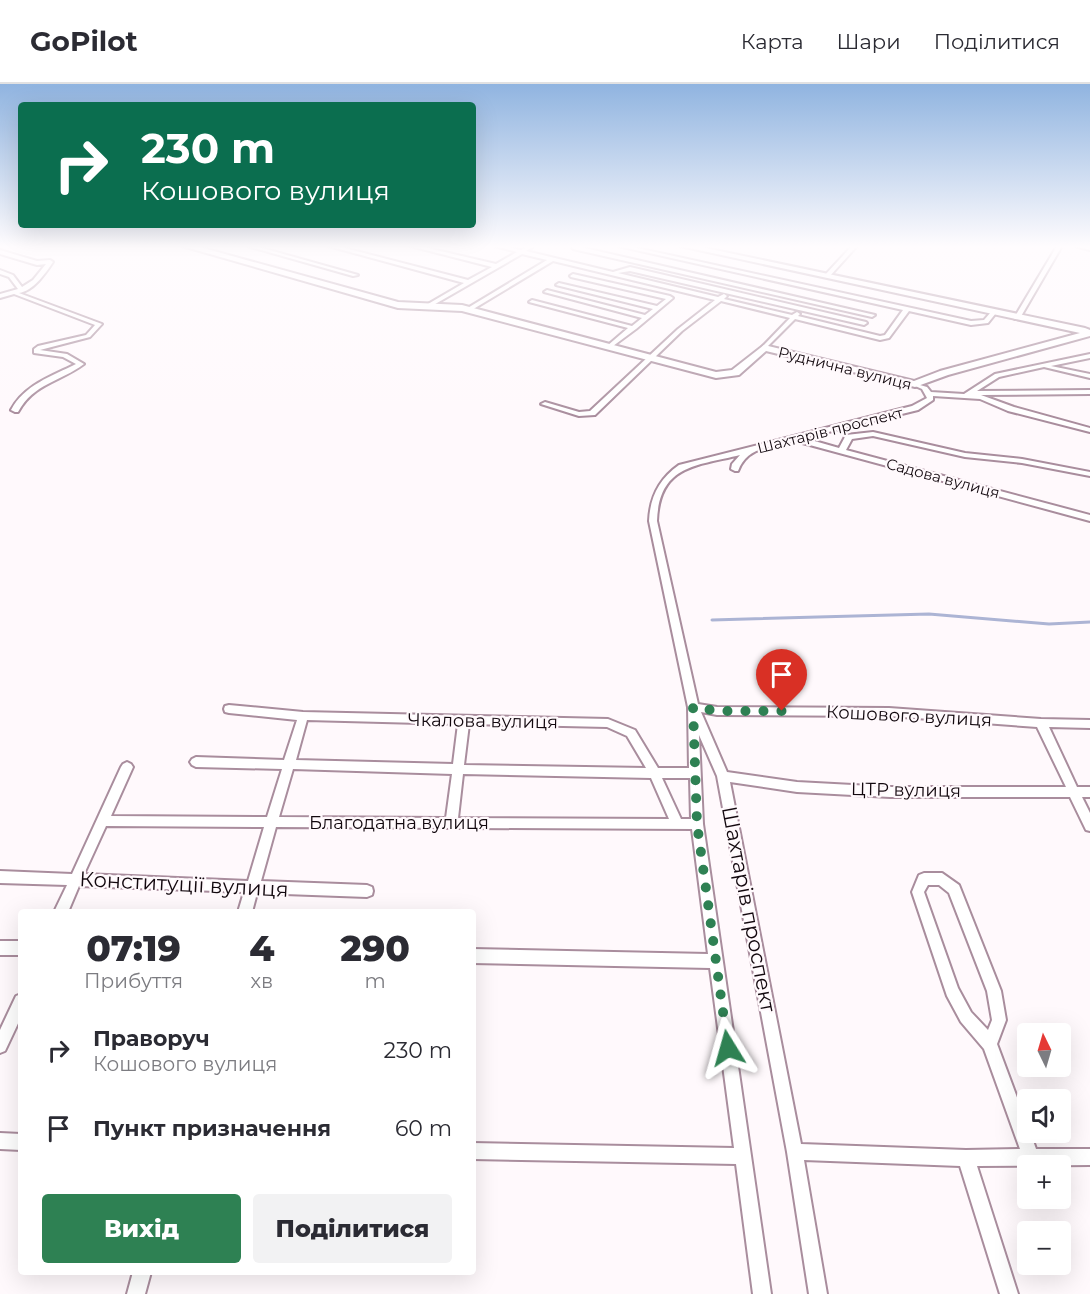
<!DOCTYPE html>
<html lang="uk">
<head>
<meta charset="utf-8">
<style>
  :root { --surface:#fff; --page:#f2f2f3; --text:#2b2b33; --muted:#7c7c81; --line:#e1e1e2; --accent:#2e8153 }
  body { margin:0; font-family:Montserrat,sans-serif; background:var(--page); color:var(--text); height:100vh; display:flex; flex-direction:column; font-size:22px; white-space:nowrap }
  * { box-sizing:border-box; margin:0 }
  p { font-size:20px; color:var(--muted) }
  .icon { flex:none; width:33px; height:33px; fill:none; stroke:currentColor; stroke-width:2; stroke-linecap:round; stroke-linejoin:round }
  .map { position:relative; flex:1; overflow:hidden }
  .drawer { position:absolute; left:18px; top:825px; width:458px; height:366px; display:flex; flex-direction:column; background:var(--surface); border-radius:6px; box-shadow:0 6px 24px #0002 }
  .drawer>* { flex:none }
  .top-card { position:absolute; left:18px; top:18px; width:458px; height:126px; border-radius:6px; box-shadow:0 6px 24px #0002; background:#0b6e4f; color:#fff; overflow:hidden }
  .needle { width:39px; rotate:355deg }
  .controls { position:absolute; left:1017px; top:939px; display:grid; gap:12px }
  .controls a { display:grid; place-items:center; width:54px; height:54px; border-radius:6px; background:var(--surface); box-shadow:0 6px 24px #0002; font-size:30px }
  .pin { position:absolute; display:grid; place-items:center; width:51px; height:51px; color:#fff; margin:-62px -26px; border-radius:50% 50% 50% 0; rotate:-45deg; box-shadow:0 0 6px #0007 }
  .pin .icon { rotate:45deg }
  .me { position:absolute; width:66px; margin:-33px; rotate:352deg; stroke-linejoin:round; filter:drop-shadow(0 0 4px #0008) }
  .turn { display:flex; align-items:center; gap:21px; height:126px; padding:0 24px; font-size:27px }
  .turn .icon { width:78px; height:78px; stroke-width:2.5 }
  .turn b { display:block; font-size:42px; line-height:51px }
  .eta { display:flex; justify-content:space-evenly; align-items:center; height:102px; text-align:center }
  .eta b { font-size:36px; font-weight:800; line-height:42px }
  .action { display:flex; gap:12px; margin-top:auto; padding:12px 24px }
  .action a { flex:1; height:69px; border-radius:6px; background:var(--accent); color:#fff; font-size:24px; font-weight:800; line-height:69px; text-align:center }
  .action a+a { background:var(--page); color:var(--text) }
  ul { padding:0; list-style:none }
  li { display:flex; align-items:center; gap:18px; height:78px; padding:0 24px }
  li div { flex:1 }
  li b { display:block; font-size:22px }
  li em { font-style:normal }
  header { display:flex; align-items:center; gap:36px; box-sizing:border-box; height:84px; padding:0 30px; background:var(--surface); border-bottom:2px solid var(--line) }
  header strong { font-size:28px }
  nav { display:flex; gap:33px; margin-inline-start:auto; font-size:21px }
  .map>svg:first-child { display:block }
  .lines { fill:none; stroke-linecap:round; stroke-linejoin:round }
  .stream { stroke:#acb4d4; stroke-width:3 }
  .street-casing { stroke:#a98d9d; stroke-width:4 }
  .secondary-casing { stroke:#a98d9d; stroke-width:4 }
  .street { fill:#fff; fill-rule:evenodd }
  .secondary { fill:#fff; fill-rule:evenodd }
  .route { stroke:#2e8153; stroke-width:10; stroke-dasharray:0 18 }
  .labels { text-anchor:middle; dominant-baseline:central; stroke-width:4.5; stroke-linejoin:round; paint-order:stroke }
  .far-street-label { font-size:15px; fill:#12080e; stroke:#fff9fc }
  .street-label { font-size:18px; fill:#12080e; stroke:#fff9fc }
  .near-street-label { font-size:21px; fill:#12080e; stroke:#fff9fc }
</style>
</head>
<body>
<header>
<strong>GoPilot</strong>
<nav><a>Карта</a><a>Шари</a><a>Поділитися</a></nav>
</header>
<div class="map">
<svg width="1090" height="1210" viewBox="0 0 1090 1210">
  <rect width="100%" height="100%" fill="#fff9fc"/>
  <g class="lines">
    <path class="stream" d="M712 536 929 530 1049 540 1090 538"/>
    <g class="street-casing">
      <path id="street" d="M247 162H255L358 191 353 192Z
        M328 162H337L468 196 492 183 410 162H419L496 180 517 168 495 162H504L521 166 528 162H534L526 167 613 188 630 183 866 238 867 239 864 241 630 187 618 189 718 213 724 210 727 212 724 215 792 231 797 228 800 230 798 232 880 252 885 251 903 226 618 162H628L971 237 984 236 991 228 996 229 988 239 971 241 909 227 889 254 880 256 795 235 764 266 762 265V263L790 234 721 217 682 247 595 331 579 332 541 320 545 318 579 328 590 327 678 245 715 216 553 177 470 227H466V225L547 176 522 170 430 223 427 221 428 220 464 199Z
        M571 162H576L875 231 872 233 573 165Z
        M852 162H857L829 193H825V191Z
        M1057 162H1062L1020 234 1015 235 1014 234Z
        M1075 162H1090V166Z
        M0 166 37 177 50 176 53 178C45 190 33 207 19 209L102 240 90 253 40 266 67 270 84 280C60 298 34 299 18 328H15L11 326C24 301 52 292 76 280L63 273 34 269V265L38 262 86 251 95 241 14 210 0 214V210L18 205 9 193 0 190V186L13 191 22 203 33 196 46 180 37 181 0 170Z
        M573 190 670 212 673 214 636 245 609 265 607 264V262L628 244 529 218 532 216 632 242 642 234 544 208 547 206 645 231 653 225 556 201 559 199 657 222 666 215 571 193 570 192Z
        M1090 270V274L1051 282 1090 290V294L1044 283 999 293 977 307 1090 306V310L981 311 1014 323 1090 344V348L1008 327 980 315 933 312V316L918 326 804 354 839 364 846 351 873 348 965 369 1022 375 1090 388V392L1022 379 965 373 873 352 852 355 846 366 1090 431V437L795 357C772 363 747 362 738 387H735L731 385 732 380 740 371C696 382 659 381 657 437L698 620 717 623 889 624 1041 635 1090 636V644L1049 643 1077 703H1090V713H1082L1090 729V747L1086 746 1070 713H890L797 708 730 698 801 1060 966 1066 1020 1065 984 965 961 938 947 912 912 808 919 791 924 789H942L959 801 1001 907 1006 936 997 960 1028 1043V1048H1030L1036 1065H1090V1081L977 1082 1018 1210H1000L960 1082 804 1076 827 1210H809L787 1068 717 692 699 651 703 740 771 1210H753L736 1080 472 1075V1059L734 1064 710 884 472 879V865L708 870 692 745 276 743 261 797 367 801 372 803 373 807 372 811 367 813 257 809 252 828H238L244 808 79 802 68 828H54L67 801 0 799V787L72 790 121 683 123 680 127 678 131 680 133 683 111 732 267 733 282 685 196 683 192 681 190 678 192 675 196 673 284 676 297 636 229 629 225 628 224 625 225 622 229 621 303 628 608 635 635 646 658 684H689L688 623 649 437C650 413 659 395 679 381L912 322 927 314 922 305 913 301V299L927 303 931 308 964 310 995 290ZM701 628 717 631 889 632 1037 643 1066 703H890L797 698 727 688ZM307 636 458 640 453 680 296 676ZM469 640 607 643 627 652 646 684 464 681ZM293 685 452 690 446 734 279 733ZM463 690 651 694 669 735 458 734ZM662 694H690L691 735H681ZM106 742 264 743 248 797 84 790ZM928 801H939L949 809 987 907 992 936 988 946 971 928 958 904 924 808Z
        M0 857H21V871H0Z
        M21 910V933L5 967 0 969V946L16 912Z
        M0 1049 21 1050V1066L0 1065Z
        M133 1188H151L145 1210H127Z"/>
    </g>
    <g class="secondary-casing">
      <path id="secondary" d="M182 162H196L398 218 462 221 716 288 732 286 764 261 914 297 940 287 1080 249 680 162H696L1085 244 1090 246V252L948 291 915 303 766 267 739 291 716 294 462 227 398 224Z"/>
    </g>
    <use href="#street" class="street"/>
    <use href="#secondary" class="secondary"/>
  </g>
  <linearGradient id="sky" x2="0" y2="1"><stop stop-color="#90b4e0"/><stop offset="0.49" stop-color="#fffcfe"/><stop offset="1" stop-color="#fffcfe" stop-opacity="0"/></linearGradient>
  <rect width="1090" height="332" fill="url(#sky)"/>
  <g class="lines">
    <path class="route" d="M728 964 697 740 693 623 717 627H782"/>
  </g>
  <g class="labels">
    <g class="far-street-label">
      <text transform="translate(845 284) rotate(14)">Руднична вулиця</text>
      <text transform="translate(830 346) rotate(-14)">Шахтарів проспект</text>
      <text transform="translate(943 394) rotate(15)">Садова вулиця</text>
    </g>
    <g class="street-label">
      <text transform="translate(909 632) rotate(3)">Кошового вулиця</text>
      <text transform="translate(483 637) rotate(1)">Чкалова вулиця</text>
      <text transform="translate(906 706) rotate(1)">ЦТР вулиця</text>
      <text x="399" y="739">Благодатна вулиця</text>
    </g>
    <g class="near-street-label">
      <text transform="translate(184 800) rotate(3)">Конституції вулиця</text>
      <text transform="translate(749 825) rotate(79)">Шахтарів проспект</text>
    </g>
  </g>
</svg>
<div class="controls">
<a><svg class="needle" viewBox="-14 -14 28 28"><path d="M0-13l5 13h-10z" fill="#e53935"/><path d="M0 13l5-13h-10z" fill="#7c7c81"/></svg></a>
<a><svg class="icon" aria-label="sound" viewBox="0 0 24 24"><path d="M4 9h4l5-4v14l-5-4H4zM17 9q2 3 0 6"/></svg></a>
<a>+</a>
<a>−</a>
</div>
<div class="pin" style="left:782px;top:627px;background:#d93025"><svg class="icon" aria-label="arrive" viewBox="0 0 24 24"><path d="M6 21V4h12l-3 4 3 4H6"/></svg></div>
<svg class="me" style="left:728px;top:964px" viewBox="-20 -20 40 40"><path d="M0-17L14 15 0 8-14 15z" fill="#2e8153" stroke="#fff" stroke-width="4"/></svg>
<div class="top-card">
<div class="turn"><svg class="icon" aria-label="right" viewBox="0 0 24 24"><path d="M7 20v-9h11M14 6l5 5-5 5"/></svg><div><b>230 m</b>Кошового вулиця</div></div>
</div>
<section class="drawer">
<div class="eta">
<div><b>07:19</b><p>Прибуття</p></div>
<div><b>4</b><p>хв</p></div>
<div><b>290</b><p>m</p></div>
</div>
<ul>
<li><svg class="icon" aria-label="right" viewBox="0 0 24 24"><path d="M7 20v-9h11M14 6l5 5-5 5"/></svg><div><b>Праворуч</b><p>Кошового вулиця</p></div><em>230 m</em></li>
<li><svg class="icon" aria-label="arrive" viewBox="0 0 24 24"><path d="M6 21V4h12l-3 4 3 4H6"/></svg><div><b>Пункт призначення</b></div><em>60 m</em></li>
</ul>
<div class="action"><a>Вихід</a><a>Поділитися</a></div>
</section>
</div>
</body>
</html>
